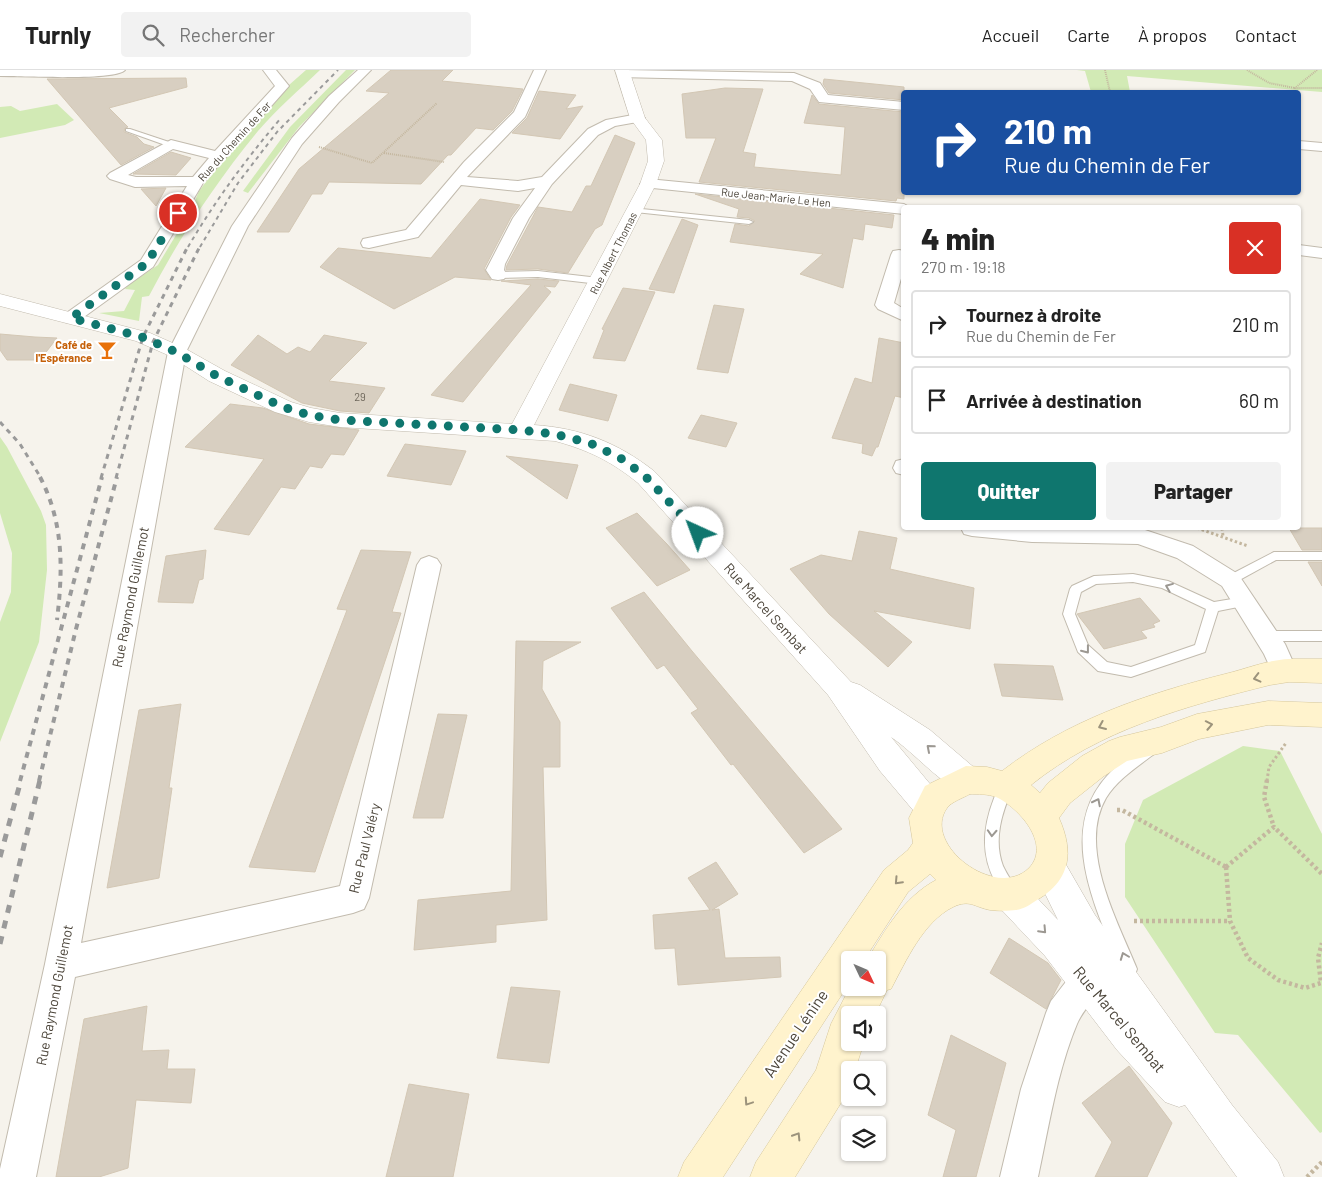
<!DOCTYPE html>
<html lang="fr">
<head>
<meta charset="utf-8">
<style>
  :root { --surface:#fff; --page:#f2f2f2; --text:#222; --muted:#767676; --line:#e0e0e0; --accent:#0f766e }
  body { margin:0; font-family:Barlow,sans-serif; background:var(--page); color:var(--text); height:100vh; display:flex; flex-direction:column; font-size:19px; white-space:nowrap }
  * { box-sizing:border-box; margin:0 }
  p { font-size:16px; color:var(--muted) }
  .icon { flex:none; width:28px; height:28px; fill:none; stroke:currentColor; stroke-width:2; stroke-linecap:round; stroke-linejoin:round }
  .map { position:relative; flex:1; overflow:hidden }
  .side { position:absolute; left:901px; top:135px; width:400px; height:325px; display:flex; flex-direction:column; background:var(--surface); border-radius:5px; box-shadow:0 1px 4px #0004 }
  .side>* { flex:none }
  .banner { position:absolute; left:901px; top:20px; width:400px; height:105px; border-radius:5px; box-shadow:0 1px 4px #0004; background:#1a4fa0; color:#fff; overflow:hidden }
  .needle { width:32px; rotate:134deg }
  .buttons { position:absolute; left:841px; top:881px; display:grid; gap:10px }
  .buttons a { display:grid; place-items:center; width:45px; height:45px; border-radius:5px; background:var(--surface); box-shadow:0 1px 4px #0004; font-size:25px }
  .pin { position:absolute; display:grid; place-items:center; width:42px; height:42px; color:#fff; margin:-21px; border:2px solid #fff; border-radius:50%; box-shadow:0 1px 5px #0007 }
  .me { position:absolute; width:55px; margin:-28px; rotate:317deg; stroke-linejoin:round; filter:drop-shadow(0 0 4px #0008) }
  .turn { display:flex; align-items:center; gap:18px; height:105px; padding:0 20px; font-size:22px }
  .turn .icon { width:65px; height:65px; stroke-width:2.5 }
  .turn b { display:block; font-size:35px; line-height:42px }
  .round { display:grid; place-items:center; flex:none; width:52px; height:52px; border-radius:5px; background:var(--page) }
  .head { display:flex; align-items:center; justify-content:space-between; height:85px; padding:0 20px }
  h1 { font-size:30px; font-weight:800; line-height:38px }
  .button { display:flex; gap:10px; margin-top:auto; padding:10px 20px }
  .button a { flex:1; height:58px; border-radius:5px; background:var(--accent); color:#fff; font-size:20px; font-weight:800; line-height:58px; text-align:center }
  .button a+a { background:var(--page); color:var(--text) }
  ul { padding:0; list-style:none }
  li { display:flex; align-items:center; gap:15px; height:68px; margin:0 10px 8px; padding:0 10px; border:2px solid var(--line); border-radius:5px }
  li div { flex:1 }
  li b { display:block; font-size:19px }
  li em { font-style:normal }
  header { display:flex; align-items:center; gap:30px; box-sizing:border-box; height:70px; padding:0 25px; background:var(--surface); border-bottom:1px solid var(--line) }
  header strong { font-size:24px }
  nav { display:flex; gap:28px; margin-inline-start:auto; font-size:18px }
  .search { width:350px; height:45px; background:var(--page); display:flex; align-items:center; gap:12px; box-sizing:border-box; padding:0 18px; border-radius:5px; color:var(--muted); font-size:19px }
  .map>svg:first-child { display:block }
  .green { fill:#d2eab5 }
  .building { fill:#d8cfc1; stroke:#d3c7b4 }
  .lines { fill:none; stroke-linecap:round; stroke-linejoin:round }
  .service-casing { stroke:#c2bbae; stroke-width:2 }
  .minor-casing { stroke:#c2bbae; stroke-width:2 }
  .tertiary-casing { stroke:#c2bbae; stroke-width:1 }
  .secondary-casing { stroke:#d6c79b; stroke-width:1 }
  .path-far2 { stroke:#c4b79f; stroke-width:2; stroke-dasharray:1 1; stroke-linecap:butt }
  .path-far1 { stroke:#c4b79f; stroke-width:3; stroke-dasharray:2.5 2.5; stroke-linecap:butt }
  .path { stroke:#c4b79f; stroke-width:4.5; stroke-dasharray:3 3; stroke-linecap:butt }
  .service { fill:#fff; fill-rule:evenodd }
  .minor { fill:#fff; fill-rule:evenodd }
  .tertiary { fill:#fff; fill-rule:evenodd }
  .secondary { fill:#fff3cd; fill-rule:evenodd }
  .rail-far3 { stroke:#9a9a9a; stroke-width:2; stroke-dasharray:4 4; stroke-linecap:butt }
  .rail-far2 { stroke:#9a9a9a; stroke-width:3; stroke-dasharray:5 5; stroke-linecap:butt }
  .rail-far1 { stroke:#9a9a9a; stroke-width:4; stroke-dasharray:6 6; stroke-linecap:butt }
  .rail { stroke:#9a9a9a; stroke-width:5; stroke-dasharray:8 8; stroke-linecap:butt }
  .oneway { stroke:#9c9892 }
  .oneway2 { stroke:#9c937c }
  .route { stroke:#0f766e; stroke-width:9; stroke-dasharray:0 16.2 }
  .labels { text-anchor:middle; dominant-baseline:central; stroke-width:4; stroke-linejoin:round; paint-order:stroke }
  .far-street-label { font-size:11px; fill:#4b4439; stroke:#fff }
  .far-food-label { font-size:11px; font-weight:bold; fill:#c56008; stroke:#fff; text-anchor:end }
  .number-label { font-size:11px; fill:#6e675b }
  .street-label { font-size:14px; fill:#4b4439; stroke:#fff }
  .near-street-label { font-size:16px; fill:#4b4439; stroke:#fff }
</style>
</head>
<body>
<header>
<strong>Turnly</strong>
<div class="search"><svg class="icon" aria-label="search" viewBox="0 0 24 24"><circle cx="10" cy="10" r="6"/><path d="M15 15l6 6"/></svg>Rechercher</div>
<nav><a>Accueil</a><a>Carte</a><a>À propos</a><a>Contact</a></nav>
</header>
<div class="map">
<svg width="1322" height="1107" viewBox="0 0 1322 1107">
  <rect width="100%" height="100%" fill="#f6f3ec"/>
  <path class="green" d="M306 0H320C299 20 277 39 258 61 216 112 179 168 149 226L142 227 139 251 99 243 124 241 135 220 125 219 128 215 158 195 191 140 199 121 228 83 289 15Z
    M346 0H355L299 57 248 123 243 121 290 57Z
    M1077 0H1322V22L1127 6 1130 22H1091L1085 1Z
    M57 34 74 50 65 55 0 68V37L11 36 20 41Z
    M0 367 7 377 41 441 46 455 47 500 39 572 0 672V552L11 522 12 483 0 443Z
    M1243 676 1280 681 1322 764V1062L1320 1063 1238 965 1215 963 1125 827V774L1143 730Z"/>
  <path class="building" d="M391 0H453L442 11 523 19 512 41 493 60 476 58 451 85H448L421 114 329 112 322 124H312L289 162H257L299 99 389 23 366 21Z
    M186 8 187 17 109 38 128 57 125 58 124 62 137 67 144 74 154 77 121 95 47 9Z
    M824 9 904 17V30L829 23 823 14Z
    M725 18 763 19 743 82 756 84 754 97 841 105 845 57 804 53 812 25 819 34 904 42V129L897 128 896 131 699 112 716 68H686L682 24Z
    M539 21 576 25 566 39 583 36 560 69 512 63 527 48Z
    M615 65 635 73 602 155 595 159 568 203 538 199 506 200 507 195 538 137 572 142 586 116H591Z
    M171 82 191 88 176 105 133 104Z
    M166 118 156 136 141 119Z
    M695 124 894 145 892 158 865 154 863 170 853 168 843 218 800 204 823 184 730 172 735 154 749 156 755 151 749 148 737 147 739 139Z
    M480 129 520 135 511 147 484 199 491 210 455 207 394 239 320 197 338 178 431 188Z
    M682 149 698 155 674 223 649 219Z
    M538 209 559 211 555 217 544 216 551 222 463 332 431 325 531 215 501 211Z
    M623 218 655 222 625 291 593 288 604 260 602 259Z
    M714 235 744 239 728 303 697 299Z
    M0 264 35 267 57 268 40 290H7L0 280Z
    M258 265 287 284 298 277 310 282 324 265 367 273 329 311 385 318 369 343 340 341 302 333 231 295Z
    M879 268 904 273V328L895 326 878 377H876L872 386 862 383 863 374 832 368 855 308 872 313Z
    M570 314 617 325 608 351 559 340Z
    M230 334 263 338 309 354 359 360 344 385 331 384 322 398 310 396 295 419 281 417 249 465 214 459 264 389 185 377Z
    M701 345 737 353 726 377 688 368Z
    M405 374 466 381 451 415 387 406Z
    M506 386 578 395 567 429Z
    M637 443 666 473 690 500 657 516 606 458Z
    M1289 458H1322V480H1302Z
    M859 461 897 468 890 499 974 518 970 559 874 541 912 572 888 597 829 544 790 499 821 485 852 491Z
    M206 480 203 509 199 510 193 533 158 532 166 486Z
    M361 480 411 482 392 542 401 543 315 802 249 797 347 540 337 539Z
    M1308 492H1322V516Z
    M644 522 692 581 842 759 804 783 733 694 731 695 691 643 698 639 664 595 657 599 611 538Z
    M1140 528 1160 551 1153 554 1155 557 1141 561 1147 568 1104 579 1077 544Z
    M516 571 581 572 543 591 542 619 560 652V697H543L547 850 496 855V872L414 880 418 830 511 821Z
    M994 594 1053 596 1063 630 1002 626Z
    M181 634 169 718H172L159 808 107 818 139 640Z
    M438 644 467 645 443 748H413Z
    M716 792 738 824 712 840 719 839 725 888 780 887 781 907 678 915 675 878 655 879 653 845 710 840 688 808Z
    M1009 868 1048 893 1061 910 1046 939 990 903Z
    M511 917 560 921 549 993 497 988Z
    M147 936 142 981 169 980 167 999H195L191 1033 136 1030 128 1098 99 1107H56L84 949Z
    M951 965 1006 993 976 1107H943L956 1060 928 1045Z
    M1129 996 1172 1053 1147 1107H1095L1112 1072 1082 1033Z
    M409 1014 469 1024 453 1107H386Z"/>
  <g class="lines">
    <g class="service-casing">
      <path id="service" d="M126 59H130L175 74 168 76 126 61Z
        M632 138 749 150 753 152 749 154 635 142H632Z
        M538 201 599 208 603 211 599 214 538 207 498 208 494 205 498 202Z
        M1274 482H1322V490H1276L1234 513H1226L1224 510 1226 507Z
        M1133 504 1168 511 1214 532 1244 527 1248 529 1250 532 1248 535 1218 541 1205 582 1131 607 1098 601 1078 582 1063 544 1070 519 1072 516 1094 506ZM1133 512 1162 518 1206 539 1195 575 1131 597 1107 592 1088 575 1075 544 1081 522 1096 514Z
        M1266 561H1322V571H1266L1262 570 1260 566 1262 562Z
        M1149 674 1154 676 1156 680 1154 684C1137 697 1117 710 1106 728 1077 778 1118 852 1137 899L1135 905 1129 907 1123 905C1097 840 1051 756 1115 698 1125 690 1136 678 1149 674Z
        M1006 711 1011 712 1013 717C1002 742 993 769 1003 796 1007 805 1014 814 1018 823L1015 828 1010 830C1002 827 1000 820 996 813 977 779 985 746 1001 712Z"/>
    </g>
    <g class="minor-casing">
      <path id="minor" d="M0 0H125C116 11 20 6 0 6Z
        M263 0H276L289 16 203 113 153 197 77 252 71 253 65 252 62 248 65 244 141 190 187 116 135 117 110 109 107 106 110 103 171 70 215 81 275 16ZM173 79 209 88 193 107H136L128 105Z
        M358 0H371L339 32 302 74 248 156 186 282 81 873 340 816 417 495 421 489 429 486 437 489 441 495 369 828 364 839 353 843 75 907 36 1107H0V1099L45 894 168 282 232 156 292 68 329 26Z
        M534 0H546L525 47 467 107 518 111 542 107 588 59 606 50 638 44 645 48 643 51 615 56 598 65 552 114 529 148 505 194 504 200 507 205 504 209 498 210 492 209 486 200 513 148 535 118 518 121 461 115 418 167 369 178 363 177 361 173 363 169 406 160 464 92 514 42Z
        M623 0 794 3 820 13 828 25 904 32V40L819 32 810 19 792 11 618 7 617 4Z
        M1299 71 1322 73V81L1299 79Z
        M648 109 904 134 911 138H904V144L643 117 640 114 643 111Z
        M1299 175 1322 178V188L1299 185Z
        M899 180 904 181V198L894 233 904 239V251L878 239 875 235 891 185 893 181Z
        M904 389V405L896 403 893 398 896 391Z
        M961 458H1139L1193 476 1238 504 1285 574 1297 601 1293 608 1284 612 1275 608 1264 584 1222 516 1177 488 1138 474 1032 472 972 466 964 464Z
        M1087 896 1099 900 1103 912C1097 928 1083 939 1077 954 1057 1002 1049 1056 1038 1107H1000L1021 1019 1046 943 1051 931 1075 900Z"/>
    </g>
    <g class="tertiary-casing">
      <path id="tertiary" d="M615 0H629L645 48 662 70 664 91 656 114 534 355C581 358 618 373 654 401L851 612 860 615 930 660 977 700 982 710 977 720 966 724C941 715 915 683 891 667L940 726 945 736 940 746 929 750 918 746 880 701 828 625 638 413C611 391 588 380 555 371L340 357 309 352 275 342 209 311 170 286 136 271 0 236V224L150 263 184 278 225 301 291 332 311 338 340 343 512 354 640 114 648 91 646 70 630 48Z
        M1049 781 1061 786 1095 845 1232 1035 1278 1092 1284 1107H1237L1185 1035 1179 1037 1165 1032 1117 980 1045 886 998 836 993 824 998 812 1010 808 1022 812 1058 850 1032 797 1037 786Z"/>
    </g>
    <g class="secondary-casing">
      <path id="secondary" d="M1289 589H1322V613L1289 612 1270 615C1186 636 1099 660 1031 715L1040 723 1048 713 1082 686 1109 671 1120 667 1161 657 1197 644 1268 631 1322 633V657L1268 655 1199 669 1162 683 1127 691 1104 706 1070 733 1059 748C1074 782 1071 810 1037 830 1031 834 1024 839 1016 840 1009 841 997 841 990 840 974 837 970 829 953 837 923 852 906 891 891 919L887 920 875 945H850V972H864L855 1000H850V1012L844 1028 795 1107H750L756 1092 816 1000 831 954 850 917 878 918V890H867C886 859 903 828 936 810L930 804 908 822 864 890H850V912L723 1107H678L684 1092 884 800 908 780 913 773 909 748 925 716 966 696 987 697 1002 701C1068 650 1146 624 1225 604 1246 599 1267 590 1289 589ZM970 724C978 724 988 724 996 727 1018 737 1052 774 1029 798 996 831 921 774 947 738 951 732 963 728 970 724Z"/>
    </g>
    <path class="path-far2" d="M1105 0 1110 22
      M1247 0 1269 13 1295 18
      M1317 0 1295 18H1322
      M319 77 372 93 437 33
      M384 83 444 92"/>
    <path class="path-far1" d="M1197 458 1248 476
      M1222 458 1223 466
      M1267 711 1269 697 1286 673"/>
    <path class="path" d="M1267 710 1264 727 1274 757
      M1117 740H1122L1226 797
      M1226 797 1230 851 1248 888 1278 910 1305 918 1321 913 1318 888 1322 873
      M1226 797 1274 757 1322 804
      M1134 851H1230
      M1307 1107 1322 1092"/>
    <use href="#service" class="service"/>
    <use href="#minor" class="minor"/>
    <use href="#tertiary" class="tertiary"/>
    <use href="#secondary" class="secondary"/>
    <path class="rail-far3" d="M188 177C215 131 246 89 281 48
      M200 177 238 113 277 62 338 0"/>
    <path class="rail-far2" d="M0 352 20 374 41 408
      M101 408 143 267 188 176
      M116 408 153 272 200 176"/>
    <path class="rail-far1" d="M40 407C64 453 63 500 57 550
      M20 711 102 407
      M39 711 76 559 117 407"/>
    <path class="rail" d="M0 787 21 710
      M0 874 40 710"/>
  </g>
  <defs><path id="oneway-chevron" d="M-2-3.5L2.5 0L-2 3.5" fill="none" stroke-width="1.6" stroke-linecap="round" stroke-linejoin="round" transform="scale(1.25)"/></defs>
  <g class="oneway">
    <use href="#oneway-chevron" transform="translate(1169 517) rotate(-158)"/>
    <use href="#oneway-chevron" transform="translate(1086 580) rotate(52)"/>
    <use href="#oneway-chevron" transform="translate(930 678) rotate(-139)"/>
    <use href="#oneway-chevron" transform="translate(1097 732) rotate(-63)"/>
    <use href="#oneway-chevron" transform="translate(992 763) rotate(93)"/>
    <use href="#oneway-chevron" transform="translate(1043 860) rotate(47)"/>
    <use href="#oneway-chevron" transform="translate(1124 886) rotate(-111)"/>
  </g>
  <g class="oneway2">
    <use href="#oneway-chevron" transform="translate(1257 608) rotate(166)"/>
    <use href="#oneway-chevron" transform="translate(1209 655) rotate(-11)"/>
    <use href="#oneway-chevron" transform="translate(1102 656) rotate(157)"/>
    <use href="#oneway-chevron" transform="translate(898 811) rotate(133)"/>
    <use href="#oneway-chevron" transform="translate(748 1032) rotate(124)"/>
    <use href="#oneway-chevron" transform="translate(797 1066) rotate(-58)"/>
  </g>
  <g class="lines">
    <path class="route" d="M178 143 147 193 71 248 142 267 176 282 217 306 283 337 309 345 340 350 520 360 554 364 590 373 622 389 646 407 698 463"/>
  </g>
  <defs>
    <g id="bar-bare" transform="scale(1.5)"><path d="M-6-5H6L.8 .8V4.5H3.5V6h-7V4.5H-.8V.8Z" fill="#e8710a" stroke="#fff" stroke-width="2.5" paint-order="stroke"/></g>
  </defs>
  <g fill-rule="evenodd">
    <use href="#bar-bare" x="107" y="280"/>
  </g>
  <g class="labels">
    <g class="far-street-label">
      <text transform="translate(234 71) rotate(-48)">Rue du Chemin de Fer</text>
      <text transform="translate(776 127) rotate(6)">Rue Jean-Marie Le Hen</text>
      <text transform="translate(613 183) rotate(-63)">Rue Albert Thomas</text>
    </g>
    <g class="far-food-label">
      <text x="92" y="274">Café de<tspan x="92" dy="13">l'Espérance</tspan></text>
    </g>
    <g class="number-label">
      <text x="360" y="326">29</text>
    </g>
    <g class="street-label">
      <text transform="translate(130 527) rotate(-79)">Rue Raymond Guillemot</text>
      <text transform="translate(766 538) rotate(48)">Rue Marcel Sembat</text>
      <text transform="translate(364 778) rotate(-76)">Rue Paul Valéry</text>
      <text transform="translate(54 925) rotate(-79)">Rue Raymond Guillemot</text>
    </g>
    <g class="near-street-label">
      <text transform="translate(1120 949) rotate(50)">Rue Marcel Sembat</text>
      <text transform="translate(795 963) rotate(-56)">Avenue Lénine</text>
    </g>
  </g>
</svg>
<div class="buttons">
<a><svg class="needle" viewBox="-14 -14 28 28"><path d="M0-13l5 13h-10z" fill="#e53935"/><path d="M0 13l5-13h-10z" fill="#767676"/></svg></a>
<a><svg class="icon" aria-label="sound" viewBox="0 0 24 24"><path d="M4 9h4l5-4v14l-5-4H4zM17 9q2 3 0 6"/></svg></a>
<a><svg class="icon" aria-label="search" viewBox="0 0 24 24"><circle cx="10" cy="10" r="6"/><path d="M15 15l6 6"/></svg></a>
<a><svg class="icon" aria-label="layers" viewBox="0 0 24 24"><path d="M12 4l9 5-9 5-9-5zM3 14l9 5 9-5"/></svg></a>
</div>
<div class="pin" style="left:178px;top:143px;background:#d93025"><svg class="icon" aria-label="arrive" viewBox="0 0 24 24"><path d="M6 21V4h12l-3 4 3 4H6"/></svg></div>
<svg class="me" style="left:698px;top:463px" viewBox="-20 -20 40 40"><circle r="19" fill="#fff"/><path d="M0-13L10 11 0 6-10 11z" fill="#0f766e"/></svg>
<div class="banner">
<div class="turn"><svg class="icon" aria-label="right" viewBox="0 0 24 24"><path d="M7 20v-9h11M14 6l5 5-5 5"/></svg><div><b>210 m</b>Rue du Chemin de Fer</div></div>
</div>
<section class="side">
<div class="head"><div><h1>4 min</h1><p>270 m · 19:18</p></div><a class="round" style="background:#d93025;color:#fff"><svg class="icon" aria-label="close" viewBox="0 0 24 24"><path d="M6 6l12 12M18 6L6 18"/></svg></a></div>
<ul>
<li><svg class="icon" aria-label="right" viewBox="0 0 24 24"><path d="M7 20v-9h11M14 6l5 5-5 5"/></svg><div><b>Tournez à droite</b><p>Rue du Chemin de Fer</p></div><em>210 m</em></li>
<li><svg class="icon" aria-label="arrive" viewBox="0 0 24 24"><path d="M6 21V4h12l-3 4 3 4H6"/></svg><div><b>Arrivée à destination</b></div><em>60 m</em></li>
</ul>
<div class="button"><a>Quitter</a><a>Partager</a></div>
</section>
</div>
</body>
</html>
